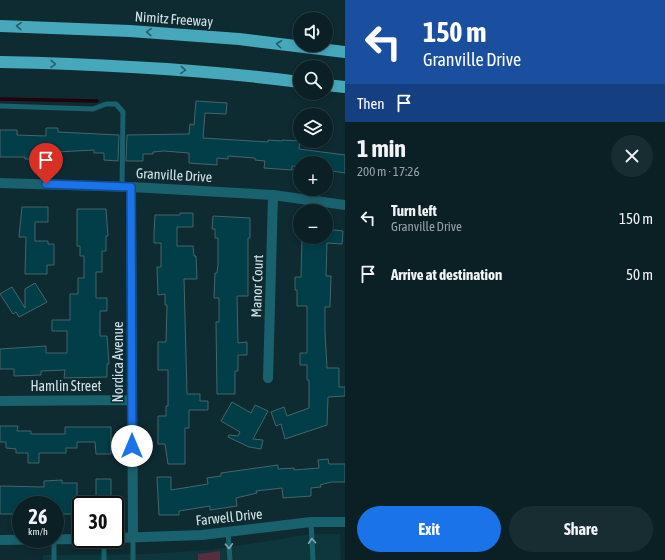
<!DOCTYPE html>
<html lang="en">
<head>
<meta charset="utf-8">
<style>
  :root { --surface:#0a2025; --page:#182d32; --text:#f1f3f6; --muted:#99a3a7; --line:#2a3e42; --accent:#1a73e8 }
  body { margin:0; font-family:"Asap Condensed",sans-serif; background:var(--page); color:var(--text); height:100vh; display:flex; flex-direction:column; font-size:15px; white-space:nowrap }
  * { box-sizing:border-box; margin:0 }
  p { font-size:13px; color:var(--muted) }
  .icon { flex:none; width:22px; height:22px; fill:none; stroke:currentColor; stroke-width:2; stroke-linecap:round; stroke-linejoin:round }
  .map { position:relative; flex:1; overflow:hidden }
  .details { display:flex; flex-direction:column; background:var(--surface); width:320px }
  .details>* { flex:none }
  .guide { background:#1a4fa0; color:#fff; overflow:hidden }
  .controls { position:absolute; left:293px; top:12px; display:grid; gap:8px }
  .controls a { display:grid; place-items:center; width:40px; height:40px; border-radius:50%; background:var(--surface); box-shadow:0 2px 6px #0003,0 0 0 1px var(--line); font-size:20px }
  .speed { position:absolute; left:12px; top:496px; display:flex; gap:8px; font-size:20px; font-weight:700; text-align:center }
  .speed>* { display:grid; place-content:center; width:52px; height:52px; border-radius:50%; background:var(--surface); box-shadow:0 2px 6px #0003,0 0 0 1px var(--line); line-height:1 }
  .speed small { font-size:10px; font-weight:400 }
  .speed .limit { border:2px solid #111; border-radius:6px; background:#fff; color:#111 }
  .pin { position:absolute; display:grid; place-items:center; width:34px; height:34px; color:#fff; margin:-41px -17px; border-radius:50% 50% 50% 0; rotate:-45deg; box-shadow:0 0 4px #0007 }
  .pin .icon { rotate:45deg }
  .me { position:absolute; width:44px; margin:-22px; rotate:0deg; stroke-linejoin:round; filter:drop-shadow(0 0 3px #0008) }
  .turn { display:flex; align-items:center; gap:14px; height:84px; padding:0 12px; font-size:18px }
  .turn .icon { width:52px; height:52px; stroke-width:2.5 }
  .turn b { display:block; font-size:28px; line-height:34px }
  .then { display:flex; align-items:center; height:38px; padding:0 12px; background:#0003; gap:8px; font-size:15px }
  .round { display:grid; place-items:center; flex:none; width:42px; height:42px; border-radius:21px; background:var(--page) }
  .head { display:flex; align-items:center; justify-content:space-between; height:68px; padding:0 12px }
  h1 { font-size:24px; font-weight:700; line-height:30px }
  .action { display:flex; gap:8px; margin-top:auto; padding:8px 12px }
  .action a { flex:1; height:46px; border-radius:24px; background:var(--accent); color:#fff; font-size:16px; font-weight:700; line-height:46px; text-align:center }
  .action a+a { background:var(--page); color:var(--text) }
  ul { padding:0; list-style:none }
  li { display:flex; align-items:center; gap:12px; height:56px; padding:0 12px }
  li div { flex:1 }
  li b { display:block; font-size:15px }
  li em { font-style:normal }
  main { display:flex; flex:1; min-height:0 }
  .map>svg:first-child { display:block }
  .built { fill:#0d363d }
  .green { fill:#562e3d }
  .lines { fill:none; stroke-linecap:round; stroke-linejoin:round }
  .stream { stroke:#23000d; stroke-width:3.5 }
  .building { fill:#013e48; stroke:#47656b }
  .lane { stroke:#1a616e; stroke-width:5 }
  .street { stroke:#1a616e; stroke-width:10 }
  .highway { stroke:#47a8bc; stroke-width:12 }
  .oneway { stroke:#255d69 }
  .oneway2 { stroke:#80a8b1 }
  .route-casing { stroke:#114b97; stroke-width:10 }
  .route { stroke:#1a73e8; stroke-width:7 }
  .labels { text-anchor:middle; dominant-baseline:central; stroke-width:3.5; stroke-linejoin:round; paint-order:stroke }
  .street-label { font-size:14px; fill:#d3e3e7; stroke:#0e2b31 }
</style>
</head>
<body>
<main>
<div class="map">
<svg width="345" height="560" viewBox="0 0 345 560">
  <rect width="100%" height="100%" fill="#0e2b31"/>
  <path class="built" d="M311 534H340L341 560H43V555L151 554 218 549Z"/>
  <path class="green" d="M220 551V560H198V554Z"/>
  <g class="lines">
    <path class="stream" d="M0 99 97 101"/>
  </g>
  <path class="building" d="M196 101 227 103 226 114 205 113 203 138 268 142V140L282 141V140L300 141 299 149 345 155V173L326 170V163H300V167L292 166V170L264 168 265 161 255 160V158L228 156V159L217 158V165L189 163V153L164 151 153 152V154H143V161H126L127 135 189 134 190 124 194 125Z
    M46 128H58V132L119 135 118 161 104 160V153H94V150L57 152V159H25V157H0V130H17V135L46 136Z
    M22 207H48V222H35V241H48V244H54V265H47V274H25L26 237H19Z
    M77 209H106L108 236H106V251H102V272H96V298H107V311H100V336H107L109 364H107V377L64 378 65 370 41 371V375L14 376V369H0V349L46 346V353H67V331H52V320H70V294H78V278H84V256H80V246H77Z
    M180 213H193V227H177V246H193L194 256H196L197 279H184L187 394H200V401H208V410H189V428H185V464H168L165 444H158V416H166V406H168V370H158V342H166L167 305H165V294L158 295 157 267H161V243H154V234L155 215H180Z
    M213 216 250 218V238H248V296H237L238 343 247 342V355H238V371H235V394H217L216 322H219V298H214L215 273H217L218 264V238H215V229H212Z
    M326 229 343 231 342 244 327 243 326 276H331L330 307H325V332L327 368H339V387H345V396L328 397 327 425 285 439 281 424 276 426 271 412 284 407 287 416 309 408V380H307V365H300V353H307V306H297V290H295V277H301L302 237H326Z
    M35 283 47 302 19 317 16 312 13 314 0 294 12 287 25 308V289Z
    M232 402 251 413 255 405 268 411 253 439 263 440 261 449 249 447 228 437 229 435 238 436 240 432 221 421Z
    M0 426H18L17 431H31V434H65V427H111V454H96L95 442H77V448H66V453H39V463H28V453H16V449L6 448V442H0Z
    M328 459 329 464H345V482H331L320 485 321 487 311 488V496L283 498 282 488 256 491 257 493 236 498 237 506 210 510V506L179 511V515H159L157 477H171V490L208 484 207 478 221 476V473L278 465V469L294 468V470L319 468 318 460Z
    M96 479H111V505H96Z
    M62 480V483H77V499H81V514H55V505H21V507H18V514H0V486L44 487V481Z"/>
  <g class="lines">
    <path class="lane" d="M0 106 93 109 106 104H116L123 112 122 187
      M311 522 313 560
      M228 532 230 560
      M133 538V560
      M54 540V560
      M104 560V539"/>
    <path class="street" d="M0 183 131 187 273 195 345 205
      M131 187 133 538
      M268 378 273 195
      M0 401 132 400
      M115 538 202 535 311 522H345
      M0 540 84 539"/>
    <path class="highway" d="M0 26 130 31 239 39 345 52
      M0 62C100 64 200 69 300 82
      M326 85 345 87"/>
  </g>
  <defs><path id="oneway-chevron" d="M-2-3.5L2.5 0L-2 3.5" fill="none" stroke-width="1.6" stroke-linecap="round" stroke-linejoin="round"/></defs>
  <g class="oneway">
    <use href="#oneway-chevron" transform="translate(19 26) rotate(-178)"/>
    <use href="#oneway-chevron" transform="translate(149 32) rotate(-176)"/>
    <use href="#oneway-chevron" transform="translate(279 44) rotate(-173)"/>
    <use href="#oneway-chevron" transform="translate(53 64) rotate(2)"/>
    <use href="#oneway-chevron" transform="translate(183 70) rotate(4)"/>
  </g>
  <g class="oneway2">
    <use href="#oneway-chevron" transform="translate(312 541) rotate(-94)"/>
    <use href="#oneway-chevron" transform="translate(229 546) rotate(87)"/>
  </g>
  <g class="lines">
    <g class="route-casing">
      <path id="route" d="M46 184 131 187 132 446"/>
    </g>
    <use href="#route" class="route"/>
  </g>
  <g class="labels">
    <g class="street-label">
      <text transform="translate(174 19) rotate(4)">Nimitz Freeway</text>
      <text transform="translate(174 175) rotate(3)">Granville Drive</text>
      <text transform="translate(257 286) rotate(-88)">Manor Court</text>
      <text transform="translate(118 362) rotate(-90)">Nordica Avenue</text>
      <text x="66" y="386">Hamlin Street</text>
      <text transform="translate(229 517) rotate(-6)">Farwell Drive</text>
    </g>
  </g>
</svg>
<div class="controls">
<a><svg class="icon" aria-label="sound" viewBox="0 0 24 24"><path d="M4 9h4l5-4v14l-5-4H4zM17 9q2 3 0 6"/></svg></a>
<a><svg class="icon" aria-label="search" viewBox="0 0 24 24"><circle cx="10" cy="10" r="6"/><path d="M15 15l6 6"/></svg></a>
<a><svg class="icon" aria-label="layers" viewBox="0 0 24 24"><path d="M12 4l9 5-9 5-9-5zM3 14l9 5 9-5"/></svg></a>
<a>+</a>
<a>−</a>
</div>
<div class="speed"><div>26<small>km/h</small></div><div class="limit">30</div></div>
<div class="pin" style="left:46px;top:184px;background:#d93025"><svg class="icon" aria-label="arrive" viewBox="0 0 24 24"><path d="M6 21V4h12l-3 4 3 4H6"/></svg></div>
<svg class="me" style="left:132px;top:446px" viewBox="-20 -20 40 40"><circle r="19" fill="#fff"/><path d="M0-13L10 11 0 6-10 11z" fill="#1a73e8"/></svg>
</div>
<section class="details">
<div class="guide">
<div class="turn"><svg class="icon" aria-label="left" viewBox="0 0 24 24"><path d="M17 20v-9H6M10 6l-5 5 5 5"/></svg><div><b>150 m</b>Granville Drive</div></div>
<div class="then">Then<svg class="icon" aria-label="arrive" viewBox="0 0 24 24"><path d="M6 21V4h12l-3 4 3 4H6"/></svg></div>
</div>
<div class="head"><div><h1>1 min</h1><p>200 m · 17:26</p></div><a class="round"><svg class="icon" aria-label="close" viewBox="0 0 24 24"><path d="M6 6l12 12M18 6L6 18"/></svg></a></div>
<ul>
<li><svg class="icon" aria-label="left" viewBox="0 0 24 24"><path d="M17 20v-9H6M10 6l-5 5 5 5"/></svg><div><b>Turn left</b><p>Granville Drive</p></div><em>150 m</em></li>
<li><svg class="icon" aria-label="arrive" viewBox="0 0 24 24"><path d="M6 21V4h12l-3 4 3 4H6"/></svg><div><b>Arrive at destination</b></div><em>50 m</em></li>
</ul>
<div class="action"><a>Exit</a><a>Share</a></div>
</section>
</main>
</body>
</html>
